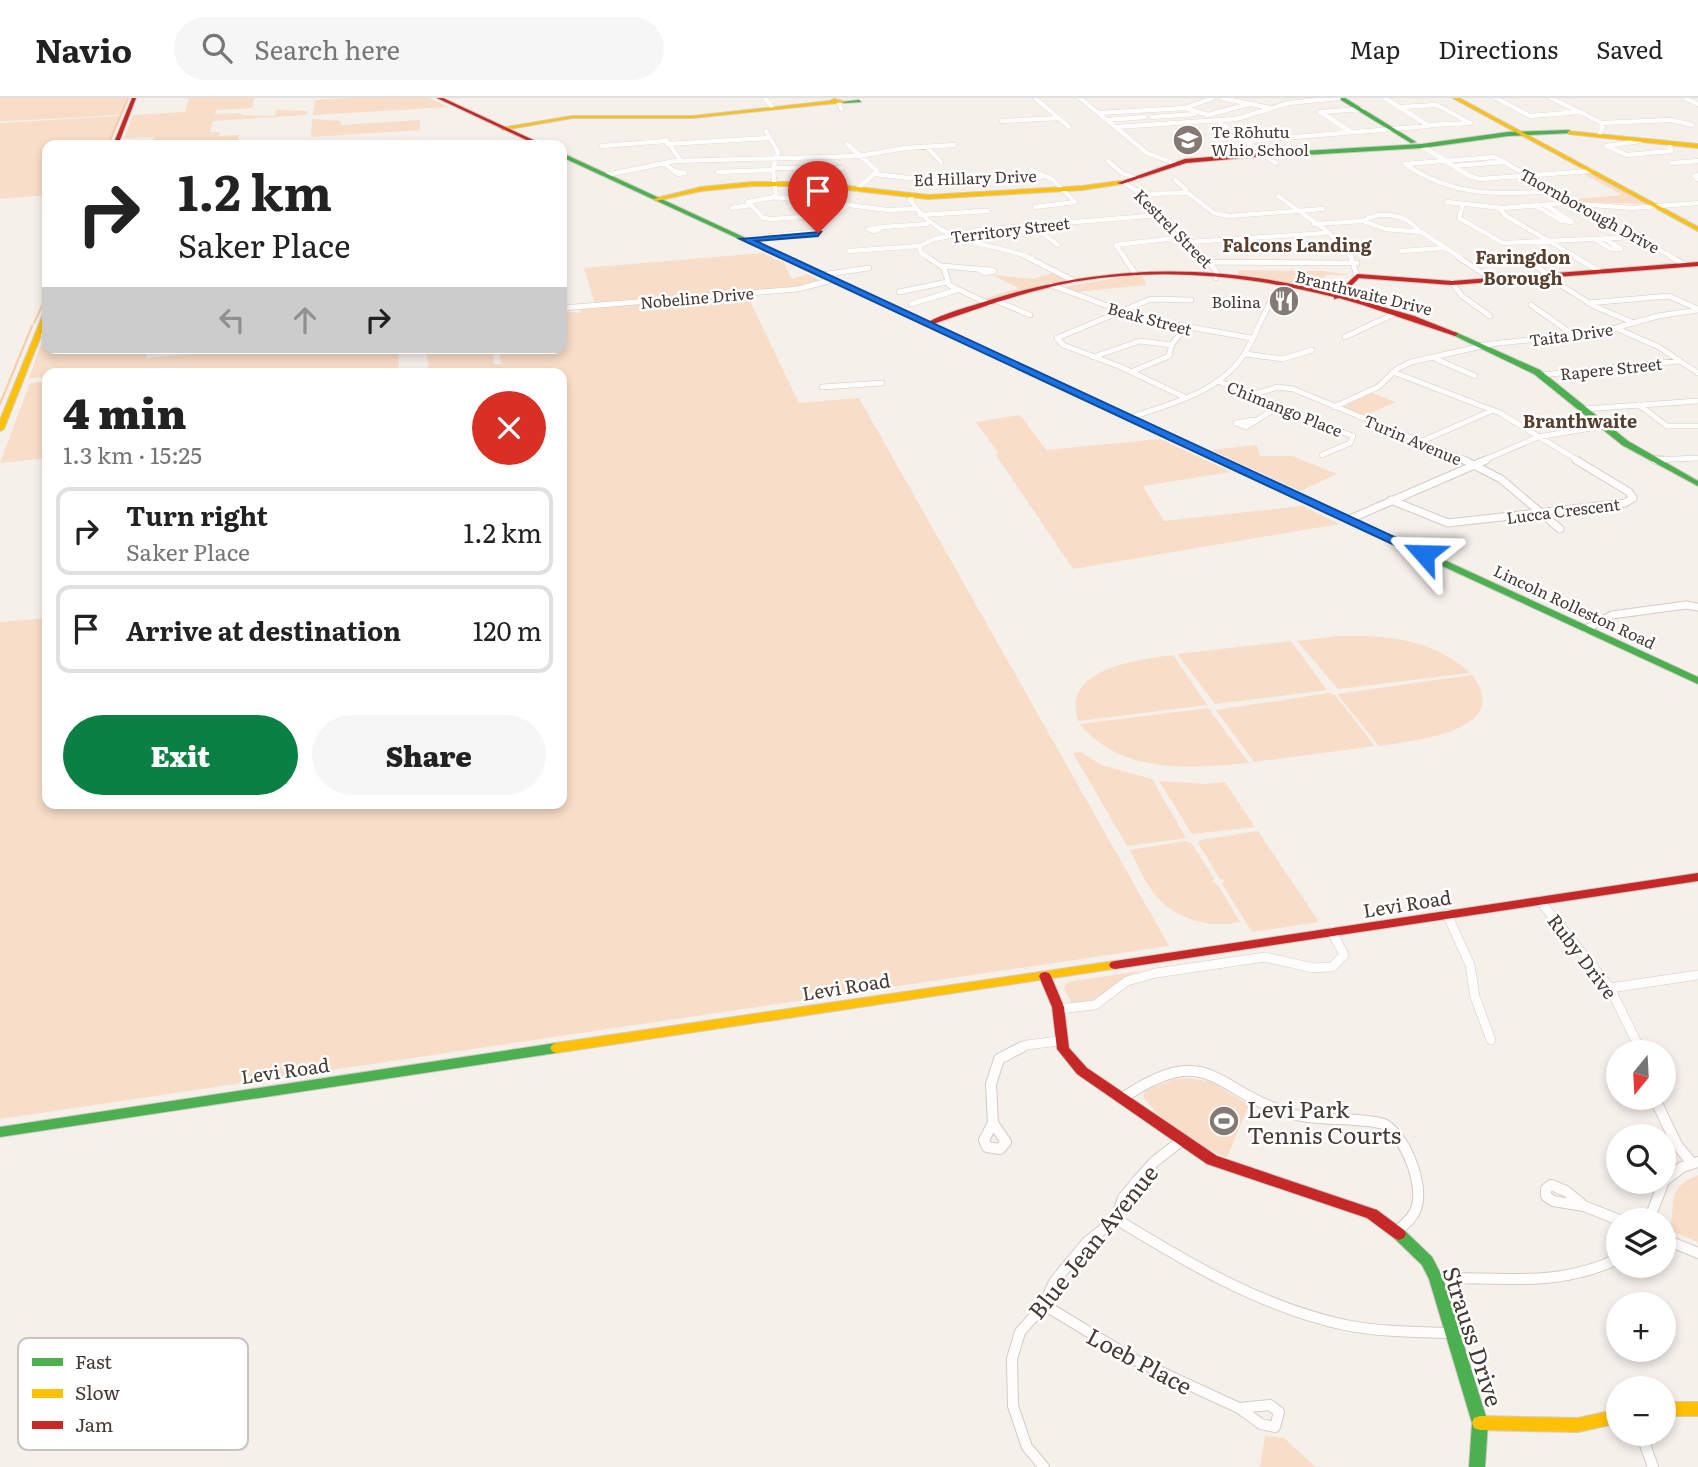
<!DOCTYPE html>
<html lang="en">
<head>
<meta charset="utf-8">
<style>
  :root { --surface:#fff; --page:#f6f6f6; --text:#222; --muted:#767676; --line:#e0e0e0; --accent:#0b8043 }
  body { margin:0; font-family:Literata,serif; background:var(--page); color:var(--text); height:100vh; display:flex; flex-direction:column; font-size:26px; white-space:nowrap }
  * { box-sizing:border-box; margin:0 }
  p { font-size:23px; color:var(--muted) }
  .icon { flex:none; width:38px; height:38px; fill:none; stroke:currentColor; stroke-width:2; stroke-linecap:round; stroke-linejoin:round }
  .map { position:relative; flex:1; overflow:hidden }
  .details { position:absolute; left:42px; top:270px; width:525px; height:441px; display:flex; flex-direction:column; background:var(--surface); border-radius:14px; box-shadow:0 4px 10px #0003 }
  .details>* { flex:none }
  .top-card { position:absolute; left:42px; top:42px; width:525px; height:214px; border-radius:14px; box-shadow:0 4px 10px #0003; background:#fff; color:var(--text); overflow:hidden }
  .needle { width:46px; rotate:198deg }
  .tools { position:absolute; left:1606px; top:942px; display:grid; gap:14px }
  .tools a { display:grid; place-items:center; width:70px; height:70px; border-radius:50%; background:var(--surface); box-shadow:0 4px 10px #0003; font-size:35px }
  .pin { position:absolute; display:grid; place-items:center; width:60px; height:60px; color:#fff; margin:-72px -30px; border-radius:50% 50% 50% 0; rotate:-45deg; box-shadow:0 0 7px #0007 }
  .pin .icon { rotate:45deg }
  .me { position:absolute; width:77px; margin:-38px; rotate:295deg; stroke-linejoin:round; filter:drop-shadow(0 0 5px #0008) }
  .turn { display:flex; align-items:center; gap:24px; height:147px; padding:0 21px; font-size:32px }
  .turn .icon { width:91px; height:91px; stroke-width:2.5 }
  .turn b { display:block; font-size:49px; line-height:60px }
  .lanes { display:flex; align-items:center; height:66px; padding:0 21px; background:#0003; justify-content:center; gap:35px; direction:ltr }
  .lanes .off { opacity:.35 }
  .round { display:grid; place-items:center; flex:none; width:74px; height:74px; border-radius:37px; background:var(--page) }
  .summary { display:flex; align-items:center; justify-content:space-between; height:119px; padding:0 21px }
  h1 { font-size:42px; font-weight:800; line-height:52px }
  .cta { display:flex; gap:14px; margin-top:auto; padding:14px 21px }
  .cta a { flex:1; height:80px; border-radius:42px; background:var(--accent); color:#fff; font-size:28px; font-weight:800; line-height:80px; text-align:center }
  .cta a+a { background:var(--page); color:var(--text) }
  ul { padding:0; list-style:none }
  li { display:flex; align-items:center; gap:21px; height:88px; margin:0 14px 10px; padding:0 7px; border:4px solid var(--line); border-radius:14px }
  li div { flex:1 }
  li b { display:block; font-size:26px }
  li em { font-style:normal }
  header { display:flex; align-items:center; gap:42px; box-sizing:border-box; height:98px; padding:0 35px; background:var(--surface); border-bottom:2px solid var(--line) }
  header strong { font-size:33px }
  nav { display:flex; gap:38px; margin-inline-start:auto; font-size:24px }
  .search { width:490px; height:63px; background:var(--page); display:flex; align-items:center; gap:18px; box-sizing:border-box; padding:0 24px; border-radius:38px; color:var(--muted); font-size:26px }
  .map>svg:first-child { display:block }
  .green { fill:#f8ddc8 }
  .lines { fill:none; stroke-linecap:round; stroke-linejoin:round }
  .stream { stroke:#f8cba8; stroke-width:2 }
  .street-far4-casing { stroke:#d3cbc5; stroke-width:5 }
  .street-far3-casing { stroke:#d3cbc5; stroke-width:6 }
  .street-far2-casing { stroke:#d3cbc5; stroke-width:9 }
  .street-far1-casing { stroke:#d3cbc5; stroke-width:10 }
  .street-casing { stroke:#d3cbc5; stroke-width:12 }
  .fast-casing { stroke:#d3cbc5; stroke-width:2 }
  .slow-casing { stroke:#d3cbc5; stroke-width:2 }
  .jam-casing { stroke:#d3cbc5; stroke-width:2 }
  .street-far4 { stroke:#fefdfc; stroke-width:4.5 }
  .street-far3 { stroke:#fefdfc; stroke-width:5 }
  .street-far2 { stroke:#fefdfc; stroke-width:7 }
  .street-far1 { stroke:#fefdfc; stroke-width:9 }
  .street { stroke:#fefdfc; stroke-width:10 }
  .fast { fill:#4caf50; fill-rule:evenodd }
  .slow { fill:#ffc107; fill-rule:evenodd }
  .jam { fill:#c62828; fill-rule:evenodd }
  .route { fill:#1a73e8; stroke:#114b97; stroke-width:2 }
  .labels { text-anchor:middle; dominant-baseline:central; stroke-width:5; stroke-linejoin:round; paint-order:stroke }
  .far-poi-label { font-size:16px; fill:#463a32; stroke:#fff; text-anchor:start }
  .far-street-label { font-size:16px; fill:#463a32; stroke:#fff }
  .far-neighbourhood-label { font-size:18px; font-weight:bold; fill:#58402f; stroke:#fff }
  .street-label { font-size:19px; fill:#463a32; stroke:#fff }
  .near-poi-label { font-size:23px; fill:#463a32; stroke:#fff; text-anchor:start }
  .near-street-label { font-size:23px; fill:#463a32; stroke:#fff }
  .key { fill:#fff; stroke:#c8c4c2; stroke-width:2 }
  .key-label { font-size:19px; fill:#463a32 }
</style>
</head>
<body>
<header>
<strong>Navio</strong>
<div class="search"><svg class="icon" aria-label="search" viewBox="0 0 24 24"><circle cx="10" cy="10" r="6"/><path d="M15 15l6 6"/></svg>Search here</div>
<nav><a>Map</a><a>Directions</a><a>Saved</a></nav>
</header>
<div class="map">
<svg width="1698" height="1369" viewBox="0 0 1698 1369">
  <rect width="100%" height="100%" fill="#f6f0eb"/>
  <path class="green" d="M0 0H126L120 17 10 23H0Z
    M189 0H254L253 10 216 12 215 16 241 15V17L275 18 276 12 307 13 306 17 213 23 210 34H220L219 38 239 37 237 46 303 42 302 47H121L153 44 154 39 124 40 133 17 185 14Z
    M353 0H429L448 9 313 17 315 2Z
    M119 18 107 47H47V97L0 101V25Z
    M312 21 341 23V27L420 22V32L311 39Z
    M1590 75 1647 106 1580 104 1576 101 1622 97 1584 76Z
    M763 155 784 165 792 181 807 176 819 182 797 189 595 206 584 170Z
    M1238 172 1323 173 1350 177H1327L1311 191 1239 180Z
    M1052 175 1065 182 989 206 986 200 1019 190 992 177 1033 181Z
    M1126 178H1143L1146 187 1076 194 1065 189Z
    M747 197 799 305 859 300 1169 848 0 1021V524L47 520V705H562V275H429L426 250H492L494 266H501L499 250H562V213L581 215V211Z
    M47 238V250H147L146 260 195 256 196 250H398L399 275H47V279L29 280 44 239Z
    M47 283V360L0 365 30 285Z
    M1372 295 1396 304 1364 318 1343 309Z
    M1020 317 1046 352 1160 341 1231 374 1143 388 1164 423 1303 408 1339 426 1073 471 996 357 999 356 976 324Z
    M1257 347 1260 358H1292L1337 376 1300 393 1211 352Z
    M1338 538C1385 537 1434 541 1470 575L1338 591 1297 543Z
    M1291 543 1327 592 1215 606 1177 556Z
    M1173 557 1207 607 1078 623C1061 569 1139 562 1173 557Z
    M1472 577C1516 634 1411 643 1379 648L1337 596Z
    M1329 595 1335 597 1375 648 1254 664 1216 612Z
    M1208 610 1249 665C1191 671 1120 676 1080 626Z
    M1081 654 1101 667 1152 681 1186 740 1127 748 1073 655Z
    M1159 683 1206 686 1225 684 1255 729 1192 736Z
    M1258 733 1319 824 1252 834 1222 786 1225 782 1220 781 1198 745 1200 742Z
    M1186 743 1192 746 1214 780 1212 784 1218 787 1240 824C1212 831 1178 822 1158 800 1146 788 1138 767 1130 752Z
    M1139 873C1111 885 1106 902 1073 907L1064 890 1068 884Z
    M1190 980 1211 984 1249 1007 1227 1059C1204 1052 1154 1019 1143 998L1146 992 1175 981Z
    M1698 1077V1144L1669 1132C1678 1107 1663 1091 1698 1077Z
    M1265 1338 1284 1340 1316 1369H1260Z"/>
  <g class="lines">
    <path class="stream" d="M108 47 128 0
      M45 203 47 198
      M34 225 43 206
      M0 306 32 228"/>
    <g class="street-far4-casing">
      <path id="street-far4" d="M765 0 772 9
        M1035 0 1069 29
        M1080 0 1147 55 1176 66
        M1222 0 1270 10
        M1496 0 1530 18 1581 14
        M1551 0 1600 24 1603 29 1600 35
        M1685 0 1698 6
        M839 6 841 11
        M1401 9 1437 7 1470 25 1429 27
        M1185 10 1208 17 1249 6
        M1099 15 1185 10 1213 0
        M1152 19 1195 16
        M1107 22 1145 19
        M1002 23 1059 20
        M1218 23 1276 65
        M1601 25 1671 22 1692 27
        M1116 29 1236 21 1289 5 1338 0
        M766 33 778 54 773 71 776 100
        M1351 34 1320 14 1363 11
        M666 42 681 63
        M1246 43 1429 28 1385 0
        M1640 43 1606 48 1627 57 1671 53 1670 48
        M667 46 770 40
        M847 46 877 73 857 91
        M602 48 666 43
        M1422 48 1469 78 1480 81 1591 73
        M927 49 941 64
        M1108 63 1122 75 1138 81
        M664 65 674 73
        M1671 65 1698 63
        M1453 68 1504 64
        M774 70H842
        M1031 72 1052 81 1075 104 1035 109
        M674 73 685 75 678 76Z
        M718 74 773 72
        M875 76 926 82 955 81
        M606 77 675 63 859 58 905 50 954 47
        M1698 77 1694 78 1698 81
        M999 82 1042 79
        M1175 82 1186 91 1184 94
        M1124 85 1137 93 1206 160
        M1555 93C1500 97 1452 99 1405 66L1495 59 1674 160
        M1140 96 1188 95 1214 115 1228 118 1323 111
        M912 98 910 102C943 149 983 142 1032 160
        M1278 98 1327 133 1352 160
        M775 99 849 107 832 117 772 121 763 120 748 104Z
        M1447 104 1502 110 1566 105 1632 110 1698 105
        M1463 106 1459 120 1503 145 1636 139
        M849 107 887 112 915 111
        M1536 108 1562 123 1572 124 1545 107
        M732 110 751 107
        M1499 110 1506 118 1578 160
        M920 117 988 113H974
        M1363 123C1379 112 1408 116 1418 133
        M1314 126 1363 123 1385 131 1421 134 1461 160
        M883 129 875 133 868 131Z
        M883 129 927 126
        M1034 129 1058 147
        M814 134 819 137 800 135Z
        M744 141 800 135
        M1596 142 1611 151H1621L1605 141
        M1190 144 1326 135
        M849 153 919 148
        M1401 153 1445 150
        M929 160 921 155 919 148 935 141 980 132 1159 117
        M1125 160 1116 147 1184 139"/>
    </g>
    <g class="street-far3-casing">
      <path id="street-far3" d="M927 159 944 170 949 187 989 206
        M1027 159 1074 183
        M1124 159 1135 175
        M1204 159 1217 174 1216 180
        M1351 159 1357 178
        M1458 159 1496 184
        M1575 159 1601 174
        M1671 159 1686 167
        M1524 160 1552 179
        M1210 164 1357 165
        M942 168 978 171
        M978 171 992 172 994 173 985 175Z
        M821 177 869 170
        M1548 179 1594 208 1634 225
        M1452 185 1462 198 1490 218
        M1051 187 1140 220 1251 240
        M899 194 947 184
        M997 203 1030 217
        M1588 205 1669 198 1698 211
        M911 206 957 192
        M1531 207 1575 238
        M562 210 798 191 832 182
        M1618 231 1659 249 1698 275
        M39 236 47 235
        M1345 239 1396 215
        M1245 256 1283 261 1312 252
        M1093 259 1140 243 1172 247
        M1436 261 1475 278
        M1131 274 1169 258 1172 246 1185 230
        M1393 274 1500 315 1579 363
        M1541 277 1680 263
        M1217 283 1242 292 1267 307 1353 338 1350 345 1322 357
        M822 289 882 285
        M1251 297 1278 289 1293 291 1468 363
        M1184 299 1121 269 1063 247 1057 240 1151 201 1191 202
        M1639 307 1667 328H1698
        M1334 309 1378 289 1397 271 1411 264 1491 246 1601 234 1658 218 1698 212
        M1584 311 1698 303
        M1130 320C1171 305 1220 295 1245 255 1258 234 1264 210 1280 189
        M1253 322 1236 325 1246 329 1276 310
        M1420 344 1493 312
        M1655 362 1698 360
        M1482 363 1538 339 1603 328"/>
    </g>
    <g class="street-far2-casing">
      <path id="street-far2" d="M1464 362 1501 381 1560 431
        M1655 362H1661
        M1391 402 1448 425 1625 405 1633 400 1629 394 1576 362
        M1350 421 1486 362
        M1586 531 1612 517 1686 507 1698 509"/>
    </g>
    <g class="street-far1-casing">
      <path id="street-far1" d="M1540 803 1610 890 1640 951
        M1447 816 1470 867 1475 899 1491 942
        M1610 890 1698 877
        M1058 911 1095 907 1127 883 1156 875 1265 859 1313 870 1332 869 1344 857 1332 834
        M1018 951 1026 947 1059 943"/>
    </g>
    <g class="street-casing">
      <path id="street" d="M1639 949 1641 954
        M1124 999C1211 941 1213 994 1292 1016 1322 1024 1354 1018 1384 1026 1405 1038 1425 1087 1416 1111 1413 1120 1405 1126 1398 1132
        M1654 999 1677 1047 1692 1065
        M993 1025 1006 1044 1000 1051 987 1049 984 1042Z
        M993 1025 991 986 999 961 1022 949
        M1664 1083 1682 1069 1698 1064
        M1551 1087 1566 1093 1584 1108 1553 1103 1546 1098V1091Z
        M1584 1108 1619 1122
        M1116 1121C1188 1165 1261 1209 1345 1227 1380 1234 1416 1234 1452 1235
        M1649 1122 1664 1083
        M1664 1141 1698 1155
        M1436 1180C1499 1179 1561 1190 1619 1160
        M1044 1207 1137 1263 1239 1310
        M1270 1307 1279 1314 1275 1329 1261 1326 1239 1310Z
        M1641 1335 1653 1369
        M1044 1369 1027 1349 1013 1308 1012 1261 1020 1234 1044 1207 1054 1184 1087 1144 1116 1121 1123 1100 1137 1083 1154 1064 1181 1043"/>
    </g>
    <g class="fast-casing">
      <path id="fast" d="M1341 0H1345L1416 44 1411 45 1341 2Z
        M859 2 861 4 844 5 842 4Z
        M1569 32 1571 35 1508 38 1422 50 1268 59 1265 57 1268 55 1422 46 1508 34Z
        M562 55 806 168 807 169 802 170 562 59Z
        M1455 234 1540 272 1628 343 1698 383V388L1622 347 1534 276 1453 237 1452 236Z
        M1282 390H1288L1698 579V586L1282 394Z
        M556 945 560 947 562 950 560 953 556 955 0 1039V1029Z
        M1399 1130 1404 1132 1432 1159 1443 1180 1488 1325 1485 1369H1469L1472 1325 1429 1181 1422 1167 1394 1140 1392 1136 1394 1132Z"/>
    </g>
    <g class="slow-casing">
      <path id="slow" d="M1453 0H1459L1698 129V133Z
        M834 1 846 4 693 20H572L503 32 500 30 572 18H693L830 3Z
        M1567 33 1698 46V50L1569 36Z
        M1120 83 1122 84V86L1082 92 928 101 813 88H752L701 93 656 103 653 101 701 89 752 84H813L928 97 1082 88Z
        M804 167 1288 390 1289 392 1288 394H1282L802 170 801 169Z
        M47 212V222L4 331 0 333V322L44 214Z
        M1115 863 1119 864 1121 867 1119 870 556 955 552 953 550 950 552 947 556 945Z
        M1664 1304H1698V1318H1664Z
        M1619 1311V1325L1578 1334 1480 1332 1474 1330 1472 1325 1474 1320 1480 1318 1578 1320Z"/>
    </g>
    <g class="jam-casing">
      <path id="jam" d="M132 0H136L118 47H113Z
        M437 0H443L544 47H537Z
        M1275 54 1277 57 1186 65 1122 86 1117 85 1185 61Z
        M1698 164V168L1452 187 1359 180 1342 197 1414 218 1457 235 1458 236 1455 238 1363 207 1339 200 1334 201V199C1252 178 1163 169 1079 183 1028 192 979 210 930 227L925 226C943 215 969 209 990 202 1107 165 1217 165 1336 196L1357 176 1452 183Z
        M1698 775V783L1115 871 1111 870 1109 867 1111 864 1115 863Z
        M1045 874 1049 875 1051 878 1064 909 1069 950 1087 970 1217 1058 1377 1112 1404 1132 1406 1136 1404 1140 1399 1142 1394 1140 1367 1120 1207 1066 1077 976 1057 951 1052 909 1039 878 1041 875Z"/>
    </g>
    <use href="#street-far4" class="street-far4"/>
    <use href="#street-far3" class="street-far3"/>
    <use href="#street-far2" class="street-far2"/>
    <use href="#street-far1" class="street-far1"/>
    <use href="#street" class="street"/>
    <use href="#fast" class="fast"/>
    <use href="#slow" class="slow"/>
    <use href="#jam" class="jam"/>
  </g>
  <path class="route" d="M821 134 818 138 756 143 1431 456 1420 459 740 141Z"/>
  <defs>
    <g id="school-disc" transform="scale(1.575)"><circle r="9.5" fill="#847a73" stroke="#fff"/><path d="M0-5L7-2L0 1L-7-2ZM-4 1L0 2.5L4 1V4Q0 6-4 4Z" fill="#fff"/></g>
    <g id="restaurant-disc" transform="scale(1.575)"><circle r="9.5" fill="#847a73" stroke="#fff"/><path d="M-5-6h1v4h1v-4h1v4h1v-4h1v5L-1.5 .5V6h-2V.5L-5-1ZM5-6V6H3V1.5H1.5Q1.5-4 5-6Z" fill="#fff"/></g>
    <g id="stadium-disc" transform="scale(1.575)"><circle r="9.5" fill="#847a73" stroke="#fff"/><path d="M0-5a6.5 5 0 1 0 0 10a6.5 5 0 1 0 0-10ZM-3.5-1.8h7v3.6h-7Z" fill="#fff"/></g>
  </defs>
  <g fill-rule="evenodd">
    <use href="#school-disc" x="1188" y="42"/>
    <use href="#restaurant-disc" x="1284" y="203"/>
    <use href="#stadium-disc" x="1224" y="1023"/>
  </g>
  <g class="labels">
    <g class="far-poi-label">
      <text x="1211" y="33">Te Rōhutu<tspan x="1211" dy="18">Whio School</tspan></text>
      <text x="1261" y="203" text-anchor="end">Bolina</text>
    </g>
    <g class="far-street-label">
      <text transform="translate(975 79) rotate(-2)">Ed Hillary Drive</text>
      <text transform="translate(1590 112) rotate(29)">Thornborough Drive</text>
      <text transform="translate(1174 130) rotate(45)">Kestrel Street</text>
      <text transform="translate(1010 131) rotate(-7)">Territory Street</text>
      <text transform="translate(1364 194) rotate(14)">Branthwaite Drive</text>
      <text transform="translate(697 199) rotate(-5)">Nobeline Drive</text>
      <text transform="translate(1150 220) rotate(15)">Beak Street</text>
      <text transform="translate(1571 236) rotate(-8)">Taita Drive</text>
      <text transform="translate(1611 270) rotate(-6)">Rapere Street</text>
      <text transform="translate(1285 310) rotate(22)">Chimango Place</text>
      <text transform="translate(1413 341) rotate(23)">Turin Avenue</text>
      <text transform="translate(1563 412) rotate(-7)">Lucca Crescent</text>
      <text transform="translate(1575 508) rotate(25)">Lincoln Rolleston Road</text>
    </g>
    <g class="far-neighbourhood-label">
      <text x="1297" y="146">Falcons Landing</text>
      <text x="1523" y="158">Faringdon<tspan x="1523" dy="21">Borough</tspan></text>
      <text x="1580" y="322">Branthwaite</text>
    </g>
    <g class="street-label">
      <text transform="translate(1407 805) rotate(-9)">Levi Road</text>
      <text transform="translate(1583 858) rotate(53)">Ruby Drive</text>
      <text transform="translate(846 888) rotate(-9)">Levi Road</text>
      <text transform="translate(285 972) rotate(-8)">Levi Road</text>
    </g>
    <g class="near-poi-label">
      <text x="1247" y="1010">Levi Park<tspan x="1247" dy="26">Tennis Courts</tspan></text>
    </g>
    <g class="near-street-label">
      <text transform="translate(1092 1143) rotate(-51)">Blue Jean Avenue</text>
      <text transform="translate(1474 1238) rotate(72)">Strauss Drive</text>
      <text transform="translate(1140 1262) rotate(28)">Loeb Place</text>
    </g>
  </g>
  <rect x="18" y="1240" width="230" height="112" rx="10" class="key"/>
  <rect x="32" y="1260" width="31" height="8" fill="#4caf50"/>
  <rect x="32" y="1291" width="31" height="9" fill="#ffc107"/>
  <rect x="32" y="1323" width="31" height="8" fill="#c62828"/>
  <g class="key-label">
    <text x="75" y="1271">Fast</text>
    <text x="75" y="1302">Slow</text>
    <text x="75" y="1334">Jam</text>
  </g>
</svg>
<div class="tools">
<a><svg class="needle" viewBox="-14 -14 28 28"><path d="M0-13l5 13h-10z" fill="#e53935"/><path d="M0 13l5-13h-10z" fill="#767676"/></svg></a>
<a><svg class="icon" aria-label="search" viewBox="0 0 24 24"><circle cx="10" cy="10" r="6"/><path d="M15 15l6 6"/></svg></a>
<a><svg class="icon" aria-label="layers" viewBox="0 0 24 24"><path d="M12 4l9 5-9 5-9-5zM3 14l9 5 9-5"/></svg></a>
<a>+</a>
<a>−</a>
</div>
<div class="pin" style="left:818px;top:135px;background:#d93025"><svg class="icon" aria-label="arrive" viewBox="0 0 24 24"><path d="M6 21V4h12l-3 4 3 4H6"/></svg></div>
<svg class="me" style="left:1424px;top:456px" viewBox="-20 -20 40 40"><path d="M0-17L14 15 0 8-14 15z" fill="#1a73e8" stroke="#fff" stroke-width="4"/></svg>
<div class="top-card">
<div class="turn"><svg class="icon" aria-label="right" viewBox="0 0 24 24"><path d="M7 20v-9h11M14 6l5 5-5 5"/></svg><div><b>1.2 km</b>Saker Place</div></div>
<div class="lanes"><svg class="icon off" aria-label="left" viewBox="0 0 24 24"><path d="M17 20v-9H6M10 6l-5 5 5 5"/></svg><svg class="icon off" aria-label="ahead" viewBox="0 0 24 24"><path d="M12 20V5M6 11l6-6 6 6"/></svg><svg class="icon" aria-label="right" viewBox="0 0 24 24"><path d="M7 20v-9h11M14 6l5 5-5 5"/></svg></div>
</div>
<section class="details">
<div class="summary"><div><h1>4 min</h1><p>1.3 km · 15:25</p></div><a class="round" style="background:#d93025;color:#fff"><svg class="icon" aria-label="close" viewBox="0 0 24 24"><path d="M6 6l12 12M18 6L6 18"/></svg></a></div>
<ul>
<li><svg class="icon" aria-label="right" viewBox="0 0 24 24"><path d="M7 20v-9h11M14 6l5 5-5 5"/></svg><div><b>Turn right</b><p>Saker Place</p></div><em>1.2 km</em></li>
<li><svg class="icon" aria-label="arrive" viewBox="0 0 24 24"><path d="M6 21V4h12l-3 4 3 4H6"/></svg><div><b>Arrive at destination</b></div><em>120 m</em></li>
</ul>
<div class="cta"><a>Exit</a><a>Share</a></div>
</section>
</div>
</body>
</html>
